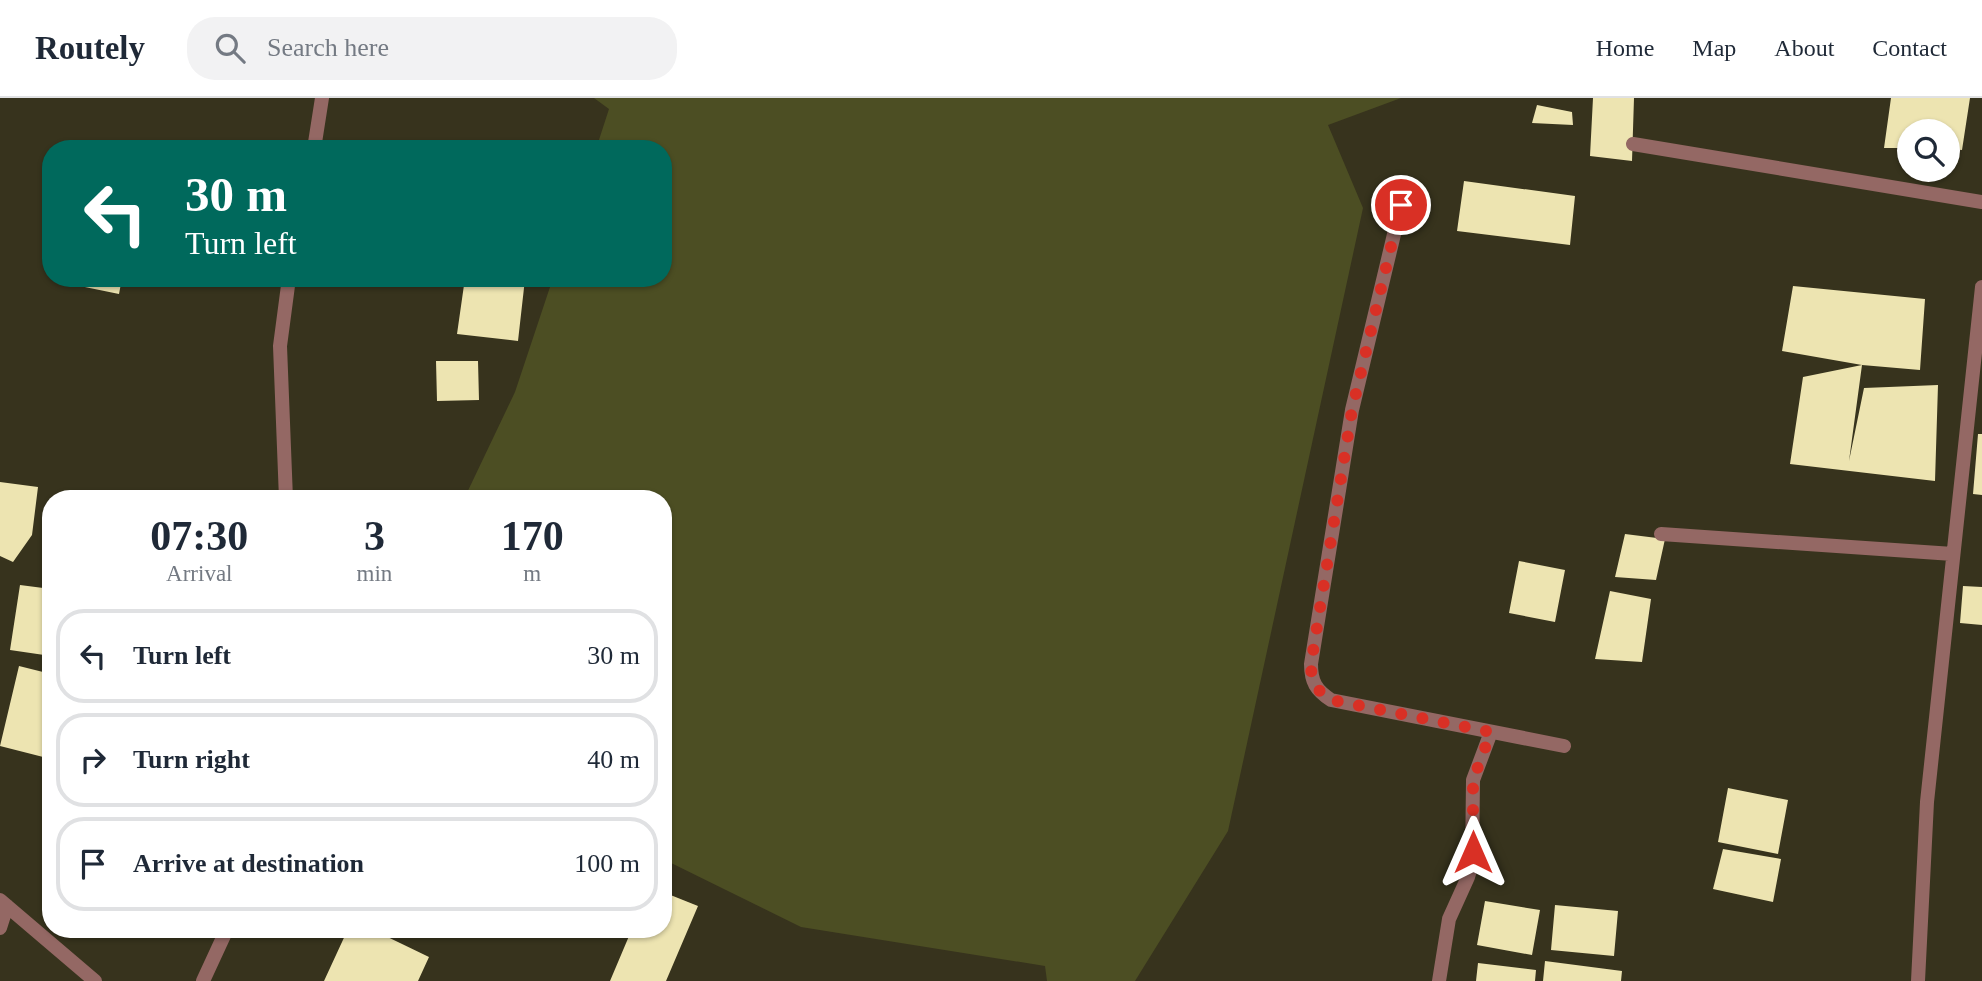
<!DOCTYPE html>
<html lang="en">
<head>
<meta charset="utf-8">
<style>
  :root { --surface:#fff; --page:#f2f2f3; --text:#1f2937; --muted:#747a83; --line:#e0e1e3 }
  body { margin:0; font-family:"Times New Roman",serif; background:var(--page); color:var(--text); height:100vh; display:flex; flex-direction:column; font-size:26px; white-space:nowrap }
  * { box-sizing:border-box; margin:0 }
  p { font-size:23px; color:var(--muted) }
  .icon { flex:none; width:38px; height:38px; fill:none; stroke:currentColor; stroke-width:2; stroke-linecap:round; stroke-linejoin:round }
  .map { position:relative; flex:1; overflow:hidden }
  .sheet { position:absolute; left:42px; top:392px; width:630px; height:448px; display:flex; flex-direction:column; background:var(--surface); border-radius:28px; box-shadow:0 2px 5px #0004 }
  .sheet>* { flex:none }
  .guide { position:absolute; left:42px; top:42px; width:630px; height:147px; border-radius:28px; box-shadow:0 2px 5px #0004; background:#00695c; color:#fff; overflow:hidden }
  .buttons { position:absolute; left:1897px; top:21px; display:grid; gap:14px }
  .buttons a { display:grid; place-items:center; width:63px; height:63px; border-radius:50%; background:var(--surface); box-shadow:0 2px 5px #0004; font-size:35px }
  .pin { position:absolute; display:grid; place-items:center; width:60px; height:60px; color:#fff; margin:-30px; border:4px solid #fff; border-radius:50%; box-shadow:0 2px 7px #0007 }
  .me { position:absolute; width:77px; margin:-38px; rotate:0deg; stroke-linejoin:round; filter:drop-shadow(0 0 5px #0008) }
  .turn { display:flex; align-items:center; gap:24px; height:147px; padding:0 28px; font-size:32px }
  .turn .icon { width:91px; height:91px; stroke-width:2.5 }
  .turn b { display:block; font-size:49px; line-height:60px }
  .eta { display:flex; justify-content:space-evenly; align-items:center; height:119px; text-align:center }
  .eta b { font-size:42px; font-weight:700; line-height:49px }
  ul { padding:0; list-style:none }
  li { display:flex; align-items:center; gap:21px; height:94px; margin:0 14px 10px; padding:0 14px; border:4px solid var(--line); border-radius:28px }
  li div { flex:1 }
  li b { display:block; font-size:26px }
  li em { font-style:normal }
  header { display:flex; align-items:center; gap:42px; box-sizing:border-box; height:98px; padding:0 35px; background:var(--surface); border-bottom:2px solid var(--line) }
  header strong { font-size:33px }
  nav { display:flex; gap:38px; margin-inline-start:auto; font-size:24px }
  .search { width:490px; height:63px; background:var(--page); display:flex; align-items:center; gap:18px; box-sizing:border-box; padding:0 24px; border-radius:28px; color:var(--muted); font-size:26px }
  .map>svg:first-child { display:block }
  .green { fill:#4c4e23 }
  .building { fill:#ede4b1 }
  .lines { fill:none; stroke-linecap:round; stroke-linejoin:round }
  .minor { stroke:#946864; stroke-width:14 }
  .route { stroke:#d93025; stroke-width:12; stroke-dasharray:0 21.6 }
</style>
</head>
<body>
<header>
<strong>Routely</strong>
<div class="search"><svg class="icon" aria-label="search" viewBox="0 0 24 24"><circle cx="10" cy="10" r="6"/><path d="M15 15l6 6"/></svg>Search here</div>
<nav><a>Home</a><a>Map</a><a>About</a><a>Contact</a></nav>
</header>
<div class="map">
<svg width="1982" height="883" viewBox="0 0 1982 883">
  <rect width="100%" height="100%" fill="#37331d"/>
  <path class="green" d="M594 0H1401L1328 27 1363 110 1228 733 1135 883H1047L1045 868 801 829 663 761V401H464L515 294 553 180H663V51H596L609 11Z"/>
  <path class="building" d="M1593 0H1634L1632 63 1590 58Z
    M1891 0H1970L1962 52 1948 51V33H1909V50H1884Z
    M1537 7 1572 14 1573 27 1532 25Z
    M1464 83 1575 98 1570 147 1457 133Z
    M82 180H122L119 196 80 188Z
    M465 180 525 181 518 243 457 236Z
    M1793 188 1925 201 1920 272 1862 267 1782 253Z
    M436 263H478L479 302 437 303Z
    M1862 267 1849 363 1864 290 1938 287 1935 383 1790 366 1803 279Z
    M1978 336H1982V397L1973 396Z
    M0 384 38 389 32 437 13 464 0 458Z
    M1625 436 1665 441 1656 482 1615 479Z
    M1519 463 1565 472 1555 524 1509 515Z
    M20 487 51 491V558L10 552Z
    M1963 488 1982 489V527L1960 525Z
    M1610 493 1651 501 1642 564 1595 561Z
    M19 568 51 576V661L0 648Z
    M1728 690 1788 702 1778 756 1718 744Z
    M1723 751 1781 761 1773 804 1713 791Z
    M663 794 698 808 666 883H610L632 831H663Z
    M1485 803 1540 812 1532 857 1477 847Z
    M1555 807 1618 813 1614 858 1551 852Z
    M348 831H371L429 859 418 883H324Z
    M1545 863 1622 873 1621 883H1543Z
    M1478 865 1536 872 1535 883H1476Z"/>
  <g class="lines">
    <path class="minor" d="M1633 46 1982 104
      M314 51 322 0
      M1401 107 1352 312 1311 566C1311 584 1316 592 1331 602L1564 648
      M286 401 280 248 289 180
      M1661 436 1953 456
      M0 802 95 883
      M0 830 7 808
      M203 883 227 831
      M1439 883 1449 821 1468 779 1472 766 1473 682 1491 634
      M1918 883 1927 704 1982 189"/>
  </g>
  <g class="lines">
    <path class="route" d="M1401 107 1352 312 1311 566C1311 584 1316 592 1331 602L1491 634 1473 682V754"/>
  </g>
</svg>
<div class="buttons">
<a><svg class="icon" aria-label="search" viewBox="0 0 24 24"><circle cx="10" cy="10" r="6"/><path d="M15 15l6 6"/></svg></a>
</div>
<div class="pin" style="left:1401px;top:107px;background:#d93025"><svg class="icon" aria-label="arrive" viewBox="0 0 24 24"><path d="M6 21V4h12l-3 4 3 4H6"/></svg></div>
<svg class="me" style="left:1473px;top:754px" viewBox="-20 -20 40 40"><path d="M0-17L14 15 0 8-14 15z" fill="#d93025" stroke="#fff" stroke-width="4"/></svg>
<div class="guide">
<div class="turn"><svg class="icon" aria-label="left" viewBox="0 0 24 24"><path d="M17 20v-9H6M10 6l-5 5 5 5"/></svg><div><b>30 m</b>Turn left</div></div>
</div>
<section class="sheet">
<div class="eta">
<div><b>07:30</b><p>Arrival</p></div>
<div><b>3</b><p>min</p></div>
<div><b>170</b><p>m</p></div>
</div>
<ul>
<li><svg class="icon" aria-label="left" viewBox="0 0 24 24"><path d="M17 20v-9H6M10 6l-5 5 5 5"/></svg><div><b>Turn left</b></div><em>30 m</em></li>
<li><svg class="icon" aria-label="right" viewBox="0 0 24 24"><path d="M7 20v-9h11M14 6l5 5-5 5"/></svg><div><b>Turn right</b></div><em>40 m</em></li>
<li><svg class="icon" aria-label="arrive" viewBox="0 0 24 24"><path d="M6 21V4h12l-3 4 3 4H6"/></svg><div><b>Arrive at destination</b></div><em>100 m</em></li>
</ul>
</section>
</div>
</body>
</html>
